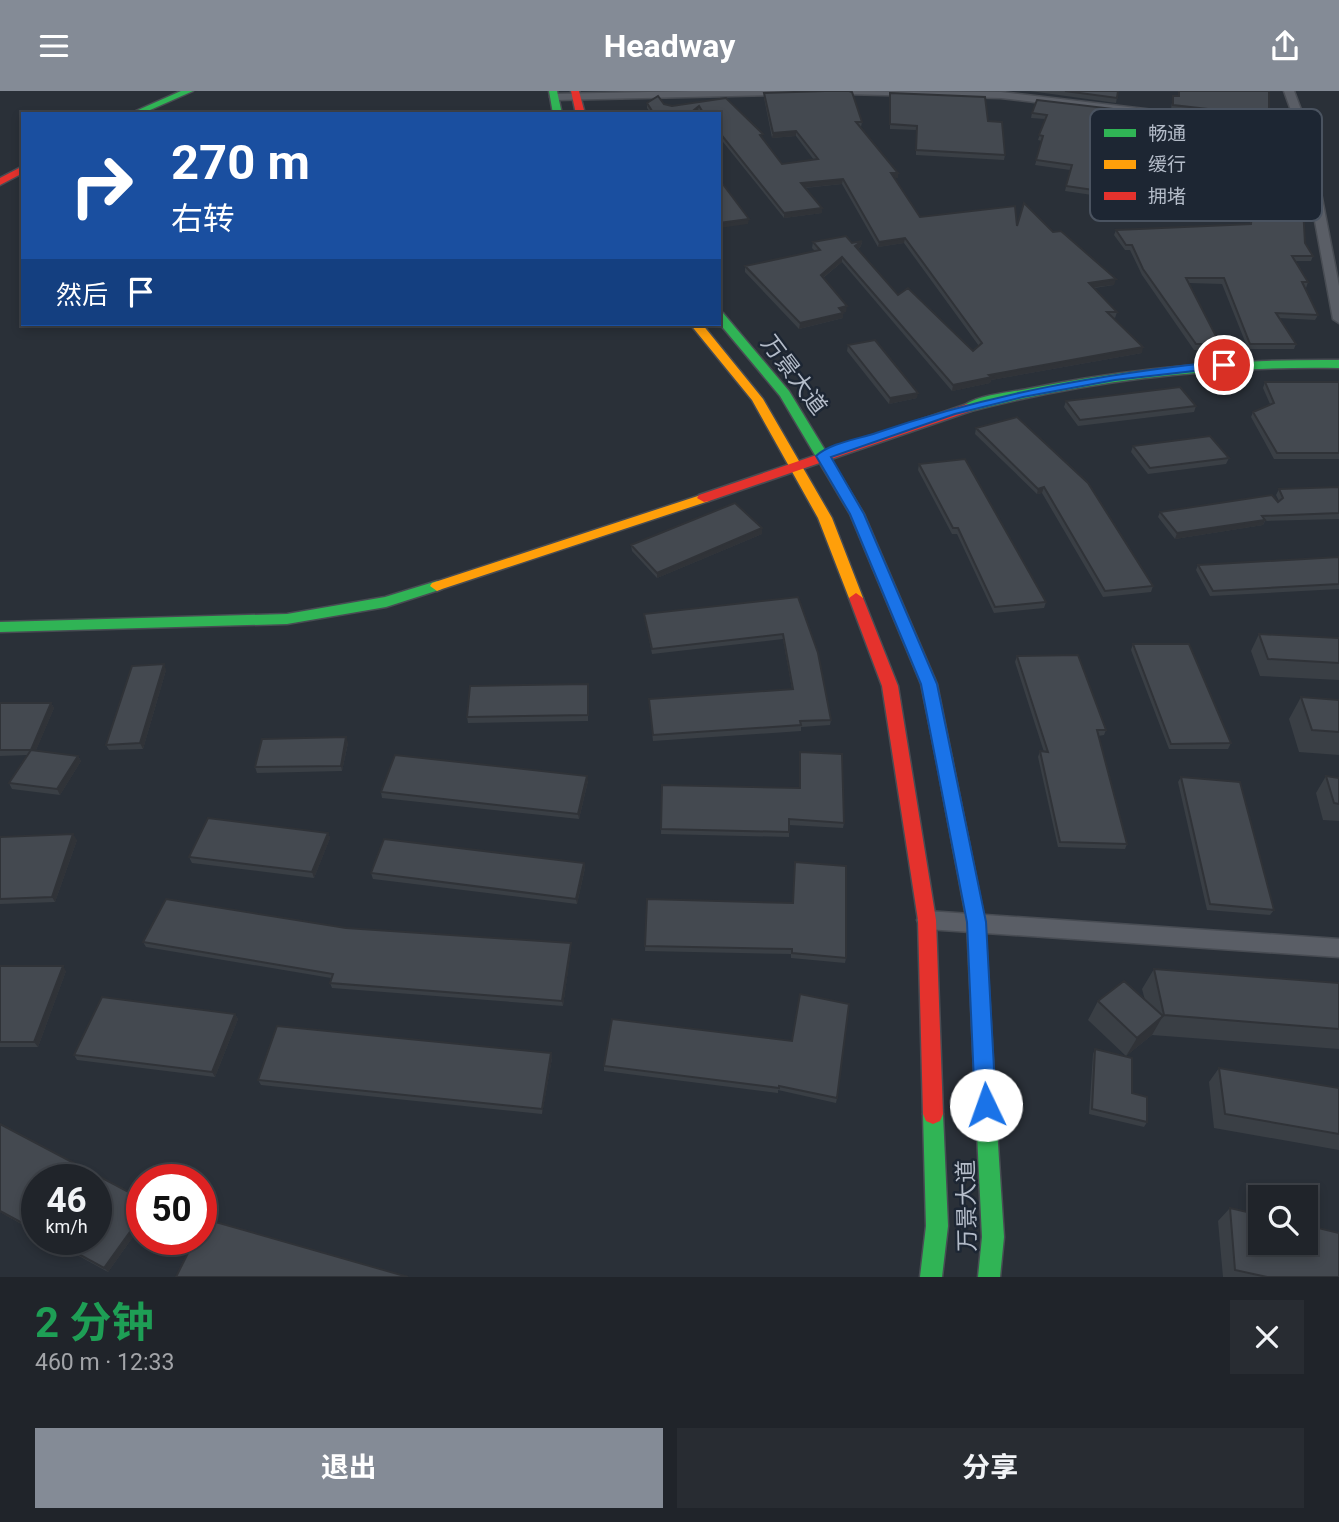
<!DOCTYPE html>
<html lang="zh">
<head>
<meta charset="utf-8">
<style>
  :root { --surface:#20242a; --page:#282c32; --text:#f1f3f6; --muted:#a2a4a8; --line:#3d4147; --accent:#848b96 }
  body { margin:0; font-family:Roboto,"Noto Sans SC",sans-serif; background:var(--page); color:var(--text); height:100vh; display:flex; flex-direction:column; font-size:26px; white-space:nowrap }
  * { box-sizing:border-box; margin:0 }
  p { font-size:23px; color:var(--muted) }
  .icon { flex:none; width:38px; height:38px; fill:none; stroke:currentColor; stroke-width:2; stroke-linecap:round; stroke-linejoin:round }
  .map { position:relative; height:1186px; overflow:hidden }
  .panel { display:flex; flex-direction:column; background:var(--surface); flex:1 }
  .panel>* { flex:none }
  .top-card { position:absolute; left:21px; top:21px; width:700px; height:214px; border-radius:0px; box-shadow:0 4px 10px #0003,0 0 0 2px var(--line); background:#1a4fa0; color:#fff; overflow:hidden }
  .controls { position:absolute; left:1248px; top:1094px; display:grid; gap:14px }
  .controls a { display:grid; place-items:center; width:70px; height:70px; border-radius:0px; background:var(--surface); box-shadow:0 4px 10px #0003,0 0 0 2px var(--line); font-size:35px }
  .speed { position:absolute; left:21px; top:1073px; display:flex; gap:14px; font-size:35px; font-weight:700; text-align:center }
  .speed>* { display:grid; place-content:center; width:91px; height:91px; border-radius:50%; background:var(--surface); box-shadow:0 4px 10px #0003,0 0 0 2px var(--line); line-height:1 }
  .speed small { font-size:18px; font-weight:400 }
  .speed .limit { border:10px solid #d22; background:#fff; color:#111 }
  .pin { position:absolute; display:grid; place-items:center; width:60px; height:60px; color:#fff; margin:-30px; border:4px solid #fff; border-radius:50%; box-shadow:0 2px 7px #0007 }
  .me { position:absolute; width:77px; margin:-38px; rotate:357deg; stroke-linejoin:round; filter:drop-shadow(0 0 5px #0008) }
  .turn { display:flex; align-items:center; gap:24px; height:147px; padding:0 35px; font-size:32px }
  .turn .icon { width:91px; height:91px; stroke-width:2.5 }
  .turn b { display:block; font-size:49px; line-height:60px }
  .then { display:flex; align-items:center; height:66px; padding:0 35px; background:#0003; gap:14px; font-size:26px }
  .round { display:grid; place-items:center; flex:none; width:74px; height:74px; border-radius:0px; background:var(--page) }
  .headline { display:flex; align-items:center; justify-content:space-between; height:119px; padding:0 35px }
  h1 { font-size:42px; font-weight:700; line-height:52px; color:#1e9e55 }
  .action { display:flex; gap:14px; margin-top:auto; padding:14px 35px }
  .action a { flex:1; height:80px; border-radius:0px; background:var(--accent); color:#fff; font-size:28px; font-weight:700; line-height:80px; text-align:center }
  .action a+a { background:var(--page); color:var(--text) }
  header { display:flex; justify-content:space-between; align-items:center; height:91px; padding:0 35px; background:var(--accent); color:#fff; font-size:32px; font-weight:700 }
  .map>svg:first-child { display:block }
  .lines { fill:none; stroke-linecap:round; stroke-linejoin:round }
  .street-casing { stroke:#484c53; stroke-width:3 }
  .fast-casing { stroke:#484c53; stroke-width:3 }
  .slow-casing { stroke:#484c53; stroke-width:3 }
  .jam-casing { stroke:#484c53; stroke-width:3 }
  .street { fill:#5a5e66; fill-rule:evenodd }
  .fast { fill:#30b455; fill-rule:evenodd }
  .slow { fill:#ff9f0a; fill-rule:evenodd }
  .jam { fill:#e5322d; fill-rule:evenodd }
  .wall { fill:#3a3f45 }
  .shaded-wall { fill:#303338 }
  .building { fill:#444950; stroke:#303338; stroke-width:2 }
  .route { fill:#1a73e8; stroke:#114b97; stroke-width:2 }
  .labels { text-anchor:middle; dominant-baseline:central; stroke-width:5; stroke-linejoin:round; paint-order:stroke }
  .street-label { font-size:23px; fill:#b4bcc9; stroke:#1d2633 }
  .key { fill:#1d2633; stroke:#4a5360; stroke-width:2 }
  .key-label { font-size:19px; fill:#b4bcc9 }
</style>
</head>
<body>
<header><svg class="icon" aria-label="menu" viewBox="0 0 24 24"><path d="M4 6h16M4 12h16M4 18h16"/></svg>Headway<svg class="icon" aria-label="share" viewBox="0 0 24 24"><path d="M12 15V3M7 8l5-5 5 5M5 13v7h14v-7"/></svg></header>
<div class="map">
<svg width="1339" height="1186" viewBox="0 0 1339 1186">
  <rect width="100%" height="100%" fill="#2a3038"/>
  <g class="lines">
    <g class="street-casing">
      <path id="street" d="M693 0H828L823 3 555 9 550 6 555 3Z
        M840 0 1001 1 1297 36 1284 0H1294L1309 40 1339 195V232L1333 228 1299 43 1001 7 845 3Z
        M927 820 1339 848V866L927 838 920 835 917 829 920 823Z"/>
    </g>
    <g class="fast-casing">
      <path id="fast" d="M181 0H193L141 23H129Z
        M549 0H557L562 23H553Z
        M719 221 723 222 789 300 864 423 937 593 952 667 950 672H938L936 667 921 593 850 423 780 305 719 232Z
        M1339 269V277C1212 275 1089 289 967 321L961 317C975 304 1007 302 1027 298 1130 277 1234 268 1339 269Z
        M437 490 442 492 444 495 442 498 386 516 287 533 0 541V531L287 523 385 506Z
        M986 1012 993 1015 996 1022 1004 1146 1000 1186H978L982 1146 976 1022 979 1015Z
        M933 1013 940 1016 943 1023 948 1135 942 1186H920L926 1135 923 1023 926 1016Z"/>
    </g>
    <g class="slow-casing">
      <path id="slow" d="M690 233H702L763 308 832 427 863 507 861 511 856 512 849 507 818 427 752 309Z
        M704 403 711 407 709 410 442 498 437 500 430 495 432 492Z"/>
    </g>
    <g class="jam-casing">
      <path id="jam" d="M571 0H579L585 23H576Z
        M23 75V82L0 94V87Z
        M967 313 973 317 971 320 709 410 704 411 697 407 699 404Z
        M856 502 863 507 898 595 936 829 943 1023 940 1030 933 1033 926 1030 923 1023 918 829 882 595 849 507Z
        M944 661 950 662 952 667 985 831 996 1022 993 1029 986 1032 979 1029 976 1022 967 831 936 667 938 662Z"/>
    </g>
    <use href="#street" class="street"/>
    <use href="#fast" class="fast"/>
    <use href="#slow" class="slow"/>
    <use href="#jam" class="jam"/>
  </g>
  <path class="wall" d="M1030 0H1118L1116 12Z
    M1178 0H1269V25L1267 30 1171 18 1173 5H1178Z
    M764 2 862 31 861 36H860L898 82V87H894L920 126 1017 135 1053 141 1114 194 1094 197 1117 221 1115 227 1112 226 1142 262 991 289 990 292 952 300 842 171 823 187 846 221H843V227L799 238 745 181V175L815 160 812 157 813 151 852 152 862 150 861 155 858 158 898 204 973 260 979 255 904 152 878 156 842 93 805 97 822 117V122L784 127 719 46V23H700L698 20 695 23H651L647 17V12L664 13 672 15 726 7 763 48 782 73 814 69 796 45 772 47 764 7Z
    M890 2 988 30 1005 64 1004 69 916 64V39L890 38Z
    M1032 22 1113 24 1128 48 1168 54 1172 25 1273 67 1293 95 1305 152 1313 165 1311 170H1296L1308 191 1306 197H1305L1318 224 1315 229 1279 227 1296 253 1294 258H1248L1222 193 1189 192 1220 253 1218 259H1194L1142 184 1130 159H1125L1114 144 1116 139 1250 133V128L1214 123 1220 76 1186 71 1182 112 1180 117 1065 100 1070 79 1035 74 1042 50 1038 49 1045 28 1031 27Z
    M848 254 917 307 889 313 847 260Z
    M1265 291H1339V368H1274L1251 326 1253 321 1270 313 1263 297Z
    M1066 310 1196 315 1194 321 1078 335 1064 316Z
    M1017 326 1153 495 1151 501 1103 506 1042 402 1037 403 975 343 976 337Z
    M1133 355 1229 367 1226 373 1148 383 1131 361Z
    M919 373 1046 511 1044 517 994 522 957 443H952L918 379Z
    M1339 396V428L1265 430 1263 434 1175 448 1158 426 1160 421 1278 411 1279 410 1276 404 1279 398Z
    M762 443 657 487 632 460 631 454Z
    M1339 466V498L1210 505 1196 479 1198 474Z
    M798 506 831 629 830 634 801 636V640L653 650 649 608 792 598 783 548 652 563 644 523Z
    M1259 543 1339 547V589L1260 585 1251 560Z
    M1133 553 1231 652 1228 658H1169L1131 559Z
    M1017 565 1106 639 1104 644 1098 645 1127 753 1125 758 1058 756 1038 666 1040 660 1044 661 1015 571Z
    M166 579 143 658 109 659 106 654Z
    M588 593V630L468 632 467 626Z
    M1301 606 1339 609V664L1299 661 1289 628Z
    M0 612H51L54 617 36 659 78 665 81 670 60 704 12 698 9 692 27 664 0 665Z
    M348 652 342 680 257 682 255 676Z
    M800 661 844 732 843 737 789 734V746L661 743 662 694 799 697Z
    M1326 685 1339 687V730L1323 729 1316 702Z
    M1181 686 1274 819 1270 824 1207 819 1178 691Z
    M588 690 579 728 382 707 381 701Z
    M328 742 330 747 314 787 192 772 189 766Z
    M0 746 77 749 55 811 0 813Z
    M584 772 585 777 577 813 373 788 371 782Z
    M647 808 846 867 845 872 791 867V863L645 860Z
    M346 837 571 858 563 915 332 897 330 892 331 887 146 856 143 851Z
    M0 875 66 880 38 956H0Z
    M1154 878 1339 892V958L1152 944 1126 965 1088 929 1098 910 1145 909 1142 898Z
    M235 923 238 928 215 986 77 969 74 964Z
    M792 950 837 1007 836 1012 778 999V1002L604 980V975Z
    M1095 958 1132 1002 1147 1031 1144 1036 1089 1023 1093 963Z
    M551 962 552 967 542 1023 261 994 258 989Z
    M1219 977 1339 997V1059L1214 1037 1209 991Z
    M0 1033 142 1108V1133L108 1181 48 1148H96V1088H37V1142L0 1121Z
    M1230 1117 1339 1186H1223L1218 1130Z"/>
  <path class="shaded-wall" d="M699 15 698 20 695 23H689Z
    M796 40V45L772 47 773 42Z
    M891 82H898V87L890 88Z
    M843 88 842 93 801 97V92Z
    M822 117V122L784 127V122Z
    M749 128 748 133 719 137V132Z
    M905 147 904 152 878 156 879 151Z
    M862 150 861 155 855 160V155Z
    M842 166V171L820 189 821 184Z
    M1116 188 1114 194 1088 197 1089 192Z
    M847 215 846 221 838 223 839 217Z
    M843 222V227L799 238 800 232Z
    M1143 256 1142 262 991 289 990 292 952 300 953 294 989 284Z
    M918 302 917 307 889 313 890 307Z
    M1044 396 1042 402 1037 403 1038 398Z
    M1265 429 1263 434 1175 448 1177 442Z
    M762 437V443L657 487V482Z
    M164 573 166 579 143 658 140 652Z
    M51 612 54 617 34 664 31 659Z
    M346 646 348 652 342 680 341 675Z
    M78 665 81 670 60 704 57 698Z
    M587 685 588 690 579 728 578 723Z
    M328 742 330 747 314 787 312 781Z
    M73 743 77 749 55 811 52 806Z
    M584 772 585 777 577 813 576 808Z
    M571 852V858L563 915 562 910Z
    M63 875 66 880 38 956 34 951Z
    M235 923 238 928 215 986 212 981Z
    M1163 925 1152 944 1126 965 1137 947Z
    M551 962 552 967 542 1023V1018Z
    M142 1124V1133L108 1181 104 1177Z"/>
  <path class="building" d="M825 0H849L852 1 862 31H856L898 82H891L920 126 1015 115 1017 135 1024 112 1053 141 1061 140 1116 188 1089 192 1117 221H1107L1143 256 989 284 992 286 953 294 842 166 821 184 847 215 839 217 843 222 800 232 745 175 820 159 813 151 846 145 852 152 862 150 855 155 898 204 908 197 973 260 982 252 905 147 879 151 843 88 801 92 822 117 784 122 719 41V23H704L699 15 689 23H654L647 12 658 5 664 13 672 15 726 7 763 43 760 44 782 73 818 68 796 40 773 42 764 2Z
    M1065 0H1118L1117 7Z
    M1179 0H1269V25L1173 14V5H1179Z
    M890 2 985 6 988 30 1002 31 1005 64 916 59 917 35 890 33Z
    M1037 9 1114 18 1113 24 1133 27 1128 48 1169 54 1172 25 1269 37 1273 67 1293 69V95L1302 97 1305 152 1313 165H1292L1308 191H1302L1318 224 1276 222 1296 253H1250L1224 187H1186L1220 253H1196L1143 178 1132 154H1126L1116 139 1251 133 1252 123 1216 117 1221 71 1187 66 1182 112 1066 95 1072 74 1036 69 1043 45 1039 44 1047 24 1032 22Z
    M719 88 749 128 719 132Z
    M875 249 918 302 890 307 848 254Z
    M1265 291H1339V362H1277L1253 321 1274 312Z
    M1180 296 1196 315 1080 329 1066 310Z
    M1017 326 1088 392 1153 495 1105 500 1044 396 1038 398 976 337Z
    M1210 345 1229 367 1150 377 1133 355Z
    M965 368 1046 511 995 516 958 437H953L919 373Z
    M1339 396V422L1262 425 1265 429 1177 442 1160 421 1272 404 1278 411 1283 407 1279 398Z
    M735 412 762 437 657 482 631 454Z
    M1339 466V493L1213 500 1198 474Z
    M798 506 818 562 831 629 800 630 801 634 653 644 649 608 793 598 783 543 652 558 644 523Z
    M1259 543 1339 547V572L1268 568Z
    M1133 553H1189L1231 652 1171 653Z
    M1078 564 1106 639H1097L1127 753 1060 751 1040 660 1048 661 1017 565Z
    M164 573 140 652 106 654 132 575Z
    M588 593V624L467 626 470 595Z
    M1301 606 1339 609V641L1312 639Z
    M0 612H51L31 659H0Z
    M346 646 341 675 255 676 262 648Z
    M31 659 78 665 57 698 9 692Z
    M800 661 842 663 844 732 789 728V741L661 738 662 694 800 697Z
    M395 664 587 685 578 723 381 701Z
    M1326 685 1339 687V713L1334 712Z
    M1181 686 1240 691 1274 819 1210 813Z
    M208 727 328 742 312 781 189 766Z
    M73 743 52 806 0 808V746Z
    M384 748 584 772 576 808 371 782Z
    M795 771 846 775V867L792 862V858L645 855 647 808 793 812Z
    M166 808 346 837 571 852 562 910 330 892 333 883 143 851Z
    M0 875H63L34 951H0Z
    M1154 878 1339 892V938L1164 924Z
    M1124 890 1163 925 1137 947 1098 910Z
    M800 903 849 913 837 1007 779 995V997L604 975 612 928 792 950Z
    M102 906 235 923 212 981 74 964Z
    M277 935 551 962 542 1018 258 989Z
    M1095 958 1132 967V1002L1147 1006V1031L1092 1018Z
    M1219 977 1339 997V1043L1225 1023Z
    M0 1033 142 1108V1124L104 1177 51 1148H96V1088H37V1140L0 1120Z
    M1230 1117 1260 1124V1152H1306V1134L1339 1142V1186H1267L1235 1179Z
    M205 1128 408 1186H176L195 1148H201V1135Z"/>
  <path class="route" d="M1224 270 1229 271V276L1115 289 1023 306 955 323 831 366 864 423 937 593 986 831 996 1014 993 1022 986 1025 978 1022 975 1014 967 831 921 593 850 423 816 365C830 352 858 348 876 342 992 302 1103 283 1224 270Z"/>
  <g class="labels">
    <g class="street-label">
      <text transform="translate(794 284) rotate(53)">万景大道</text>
      <text transform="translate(967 1115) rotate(-91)">万景大道</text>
    </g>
  </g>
  <rect x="1090" y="18" width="232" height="112" rx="10" class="key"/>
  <rect x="1104" y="38" width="32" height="8" fill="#30b455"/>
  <rect x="1104" y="69" width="32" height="9" fill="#ff9f0a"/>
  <rect x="1104" y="101" width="32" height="8" fill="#e5322d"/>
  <g class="key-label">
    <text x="1148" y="49">畅通</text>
    <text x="1148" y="80">缓行</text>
    <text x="1148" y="112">拥堵</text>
  </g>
</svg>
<div class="controls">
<a><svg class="icon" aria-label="search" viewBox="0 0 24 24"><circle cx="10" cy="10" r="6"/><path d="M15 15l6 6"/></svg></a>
</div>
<div class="speed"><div>46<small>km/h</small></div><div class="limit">50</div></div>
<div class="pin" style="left:1224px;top:274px;background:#d93025"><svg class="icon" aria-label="arrive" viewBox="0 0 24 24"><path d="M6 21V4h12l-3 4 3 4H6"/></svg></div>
<svg class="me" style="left:986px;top:1014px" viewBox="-20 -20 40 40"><circle r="19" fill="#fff"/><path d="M0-13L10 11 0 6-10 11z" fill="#1a73e8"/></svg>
<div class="top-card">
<div class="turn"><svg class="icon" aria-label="right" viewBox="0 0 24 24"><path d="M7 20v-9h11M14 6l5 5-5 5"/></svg><div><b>270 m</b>右转</div></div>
<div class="then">然后<svg class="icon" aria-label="arrive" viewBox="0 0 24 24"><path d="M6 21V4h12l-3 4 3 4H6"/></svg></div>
</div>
</div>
<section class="panel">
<div class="headline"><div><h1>2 分钟</h1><p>460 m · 12:33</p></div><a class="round"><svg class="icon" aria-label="close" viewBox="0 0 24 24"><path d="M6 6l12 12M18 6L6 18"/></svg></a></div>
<div class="action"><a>退出</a><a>分享</a></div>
</section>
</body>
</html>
